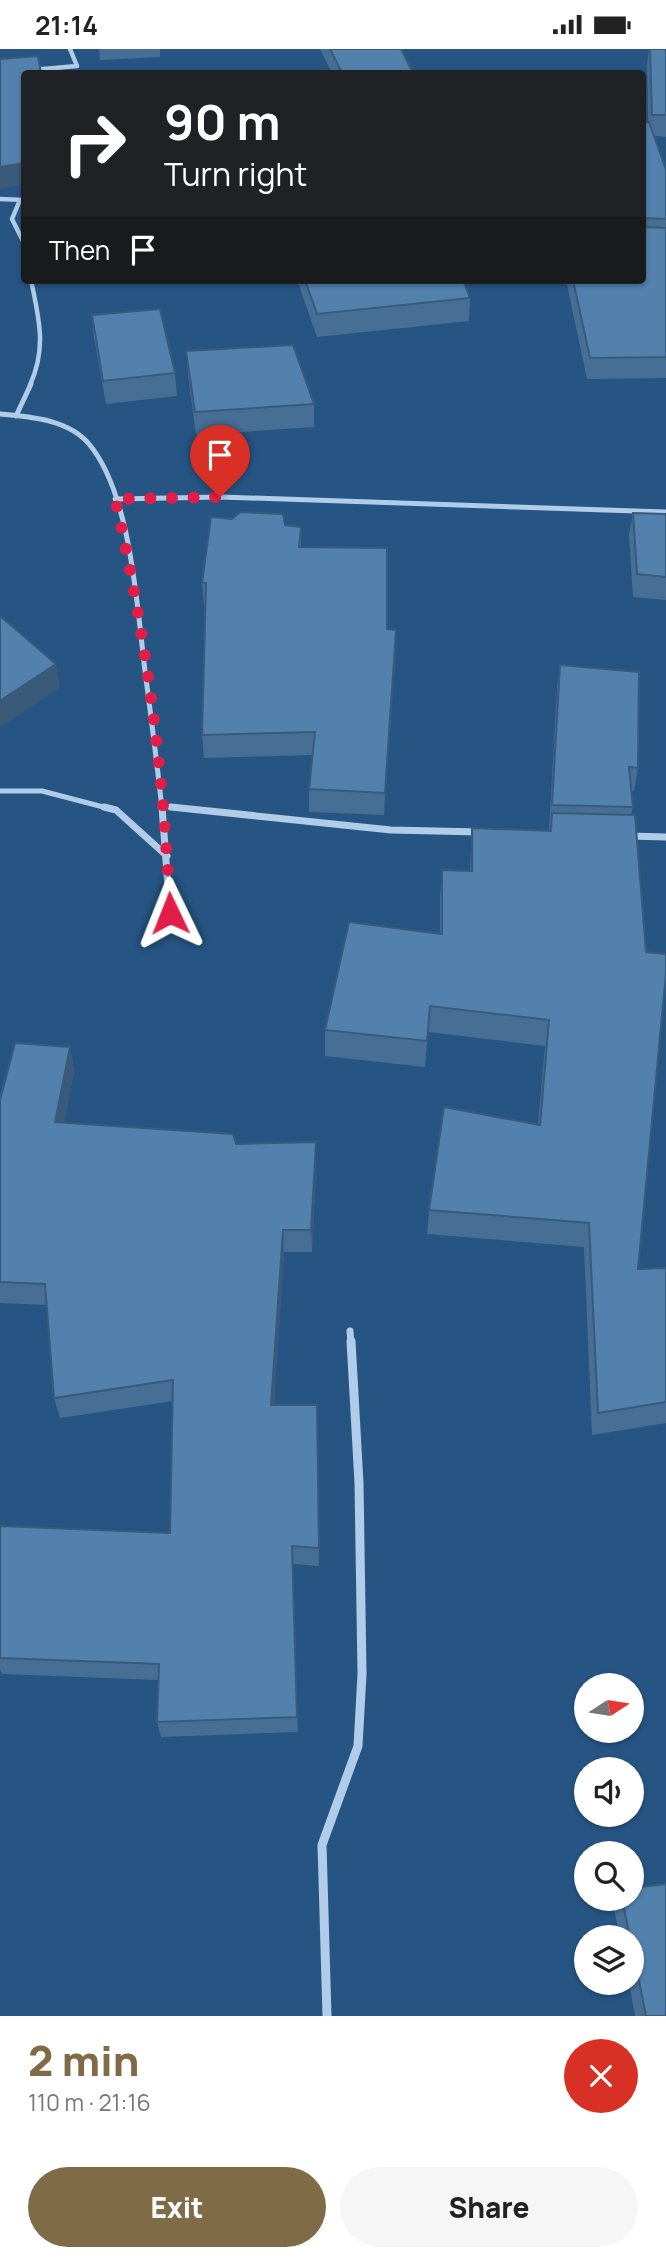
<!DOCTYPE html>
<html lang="en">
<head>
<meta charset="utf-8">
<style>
  :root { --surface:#fff; --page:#f6f6f6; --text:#222; --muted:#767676; --accent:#7f6c47 }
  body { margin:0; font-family:Manrope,sans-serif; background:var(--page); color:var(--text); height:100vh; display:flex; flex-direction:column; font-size:26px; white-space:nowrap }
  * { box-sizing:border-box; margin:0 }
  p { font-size:23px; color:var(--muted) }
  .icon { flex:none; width:38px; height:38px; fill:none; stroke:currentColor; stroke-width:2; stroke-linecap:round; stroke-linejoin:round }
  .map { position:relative; height:1967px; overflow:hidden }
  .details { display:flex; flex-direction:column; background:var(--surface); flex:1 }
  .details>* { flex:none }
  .top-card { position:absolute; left:21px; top:21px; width:625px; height:214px; border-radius:7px; box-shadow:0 2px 5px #0004; background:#202124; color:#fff; overflow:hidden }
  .needle { width:46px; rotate:78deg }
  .fabs { position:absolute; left:574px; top:1624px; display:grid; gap:14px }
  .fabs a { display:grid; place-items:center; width:70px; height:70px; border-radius:50%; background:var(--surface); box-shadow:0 2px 5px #0004; font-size:35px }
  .pin { position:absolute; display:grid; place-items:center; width:60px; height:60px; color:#fff; margin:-72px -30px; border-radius:50% 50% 50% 0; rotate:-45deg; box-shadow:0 0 7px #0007 }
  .pin .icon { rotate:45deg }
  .me { position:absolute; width:77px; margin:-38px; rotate:358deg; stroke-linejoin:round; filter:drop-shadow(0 0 5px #0008) }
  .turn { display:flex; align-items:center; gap:24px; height:147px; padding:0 28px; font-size:32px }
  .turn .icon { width:91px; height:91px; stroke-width:2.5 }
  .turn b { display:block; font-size:49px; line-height:60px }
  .then { display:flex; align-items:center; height:66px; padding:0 28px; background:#0003; gap:14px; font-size:26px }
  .round { display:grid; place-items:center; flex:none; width:74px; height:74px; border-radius:37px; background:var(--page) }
  .summary { display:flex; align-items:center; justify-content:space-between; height:119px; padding:0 28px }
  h1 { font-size:42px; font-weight:800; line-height:52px; color:var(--accent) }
  .primary-button { display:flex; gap:14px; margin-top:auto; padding:14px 28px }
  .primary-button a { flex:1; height:80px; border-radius:42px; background:var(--accent); color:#fff; font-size:28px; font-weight:800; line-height:80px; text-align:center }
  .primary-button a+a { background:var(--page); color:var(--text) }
  .status { display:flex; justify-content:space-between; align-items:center; height:49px; padding:0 35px; background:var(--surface); direction:ltr }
  .status svg { height:19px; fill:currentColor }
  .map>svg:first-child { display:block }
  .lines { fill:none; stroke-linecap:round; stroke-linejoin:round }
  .minor-far3 { stroke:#b0cce8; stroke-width:4.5 }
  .minor-far2 { stroke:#b0cce8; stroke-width:5 }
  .minor-far1 { stroke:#b0cce8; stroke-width:7 }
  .minor { stroke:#b0cce8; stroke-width:9 }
  .wall { fill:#476f96 }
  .shaded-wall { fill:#3a5a7a }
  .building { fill:#5381ae; stroke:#3a5a7a; stroke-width:2 }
  .route { stroke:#e11d48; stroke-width:12; stroke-dasharray:0 21.6 }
</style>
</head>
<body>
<div class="status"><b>21:14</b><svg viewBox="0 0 49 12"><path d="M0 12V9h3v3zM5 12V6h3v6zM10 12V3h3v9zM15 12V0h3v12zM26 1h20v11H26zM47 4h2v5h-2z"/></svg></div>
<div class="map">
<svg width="666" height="1967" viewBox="0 0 666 1967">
  <rect width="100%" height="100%" fill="#265584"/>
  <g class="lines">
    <path class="minor-far3" d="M32 21 77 17 70 0
      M0 150 24 151
      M20 151 12 170 24 194
      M30 336C47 299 39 270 31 231"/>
    <path class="minor-far2" d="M0 365C30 368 68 370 89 395 131 445 137 558 145 622 151 668 157 713 162 760
      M16 367 31 335
      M115 450 221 448 666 463
      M0 742H42L111 760
      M163 757 188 760"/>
    <path class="minor-far1" d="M104 758 116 761 167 807
      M162 758 170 865
      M171 758 391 781 480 783
      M628 787 666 788
      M350 1282 351 1294"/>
    <path class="minor" d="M327 1967 322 1796 358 1697 362 1625 359 1434 351 1292"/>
  </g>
  <path class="wall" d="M99 0H160V8L100 11Z
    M320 0H401L413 24H332Z
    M649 0H666V88L654 87 666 121V329L587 330 566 231H642V73H648L647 16Z
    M297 231H463L470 249 469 272 317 288Z
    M92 266 175 324 177 347 106 355 94 289Z
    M186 302 314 355V378L196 386 188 325Z
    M633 464 666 465V551L633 548 629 486Z
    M285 476 301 478V498L387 580 396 581 384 766 309 763V740L312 706 204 709 202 686 205 557H204L202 534Z
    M560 616 638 719 634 742H631L633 758 631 766 638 1220 666 1219V1374L592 1386 584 1198 427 1185 429 1161 538 1076 545 997 428 983 425 1018 325 1007V981L440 885V847L442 821 470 822 472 779 549 782 557 639Z
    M70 998 74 1022 64 1073 236 1095 316 1093V1116L312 1203H284L274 1356H317L319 1517 293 1515 298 1683 161 1688 157 1673 158 1631 2 1625 0 1620V1477L170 1484 173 1352 60 1369 54 1349 47 1256 0 1254V1051Z
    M616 1850H632L666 1967H635L629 1934H632V1888H620L613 1855Z"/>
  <path class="shaded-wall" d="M24 114V136L0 140V118Z
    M396 581V604L384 766 385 744Z
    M56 615 60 638 0 678V652Z
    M70 998 74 1022 60 1096 55 1073Z
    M316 1093V1116L312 1203 311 1181Z
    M283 1181 284 1203 273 1376 271 1356Z"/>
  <path class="building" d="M330 0H401L413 24H342Z
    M650 0H666V66H652Z
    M38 7 41 24H24V114L0 118V10Z
    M642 73H649L666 121V170L644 169 642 171Z
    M642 176 644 178 666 179V308L590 309 573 231H642Z
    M305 231H463L470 249 317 265Z
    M160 260 175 324 103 332 92 266Z
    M293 296 314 355 195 363 186 302Z
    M240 463 283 465 285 476 301 478 299 498 387 499V580L396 581 385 744 309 740 315 683 202 686 206 534H202L211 468 232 470Z
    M633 464 666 465V528L637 525Z
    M0 567 56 615 0 652Z
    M560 616 639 623 638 719 629 718 633 758 552 756Z
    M552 764 635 766 646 903 666 905V924L638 1220 666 1219V1353L598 1364 589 1174 429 1161 444 1058 540 1076 549 971 430 957 427 992 325 981 349 873 442 885V821L472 822V779L551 782Z
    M15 994 70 998 55 1073 233 1085 236 1095 316 1093 311 1181H283L271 1356H317L319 1499 292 1497 297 1668 157 1673 159 1615 0 1609V1477L170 1484 173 1331 54 1349 45 1235 0 1233V1051Z
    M666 1835V1967H646L632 1896V1888H630L622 1850H632V1839Z"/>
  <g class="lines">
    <path class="route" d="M170 864C164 726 146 585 115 450L220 448"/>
  </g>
</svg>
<div class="fabs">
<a><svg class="needle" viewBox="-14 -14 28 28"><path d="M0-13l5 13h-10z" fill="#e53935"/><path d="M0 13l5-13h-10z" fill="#767676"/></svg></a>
<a><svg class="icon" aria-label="sound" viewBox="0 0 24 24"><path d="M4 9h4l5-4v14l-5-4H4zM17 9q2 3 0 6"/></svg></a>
<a><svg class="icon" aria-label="search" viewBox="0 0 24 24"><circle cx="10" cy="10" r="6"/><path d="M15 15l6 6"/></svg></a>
<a><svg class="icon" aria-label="layers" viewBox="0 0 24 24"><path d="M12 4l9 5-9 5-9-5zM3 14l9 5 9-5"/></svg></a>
</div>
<div class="pin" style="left:220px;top:448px;background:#d93025"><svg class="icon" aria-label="arrive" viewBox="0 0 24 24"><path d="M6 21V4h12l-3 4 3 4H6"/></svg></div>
<svg class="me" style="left:170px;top:864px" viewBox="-20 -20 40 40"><path d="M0-17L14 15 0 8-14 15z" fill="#e11d48" stroke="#fff" stroke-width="4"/></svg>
<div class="top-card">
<div class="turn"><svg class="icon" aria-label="right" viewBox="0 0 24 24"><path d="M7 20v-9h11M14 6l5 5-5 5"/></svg><div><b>90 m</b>Turn right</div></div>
<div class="then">Then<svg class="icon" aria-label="arrive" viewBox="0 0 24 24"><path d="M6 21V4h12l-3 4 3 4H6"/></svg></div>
</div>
</div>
<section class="details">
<div class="summary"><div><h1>2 min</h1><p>110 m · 21:16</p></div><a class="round" style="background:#d93025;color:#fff"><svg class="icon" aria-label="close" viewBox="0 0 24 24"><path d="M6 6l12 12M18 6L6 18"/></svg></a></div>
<div class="primary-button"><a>Exit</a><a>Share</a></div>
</section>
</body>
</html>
